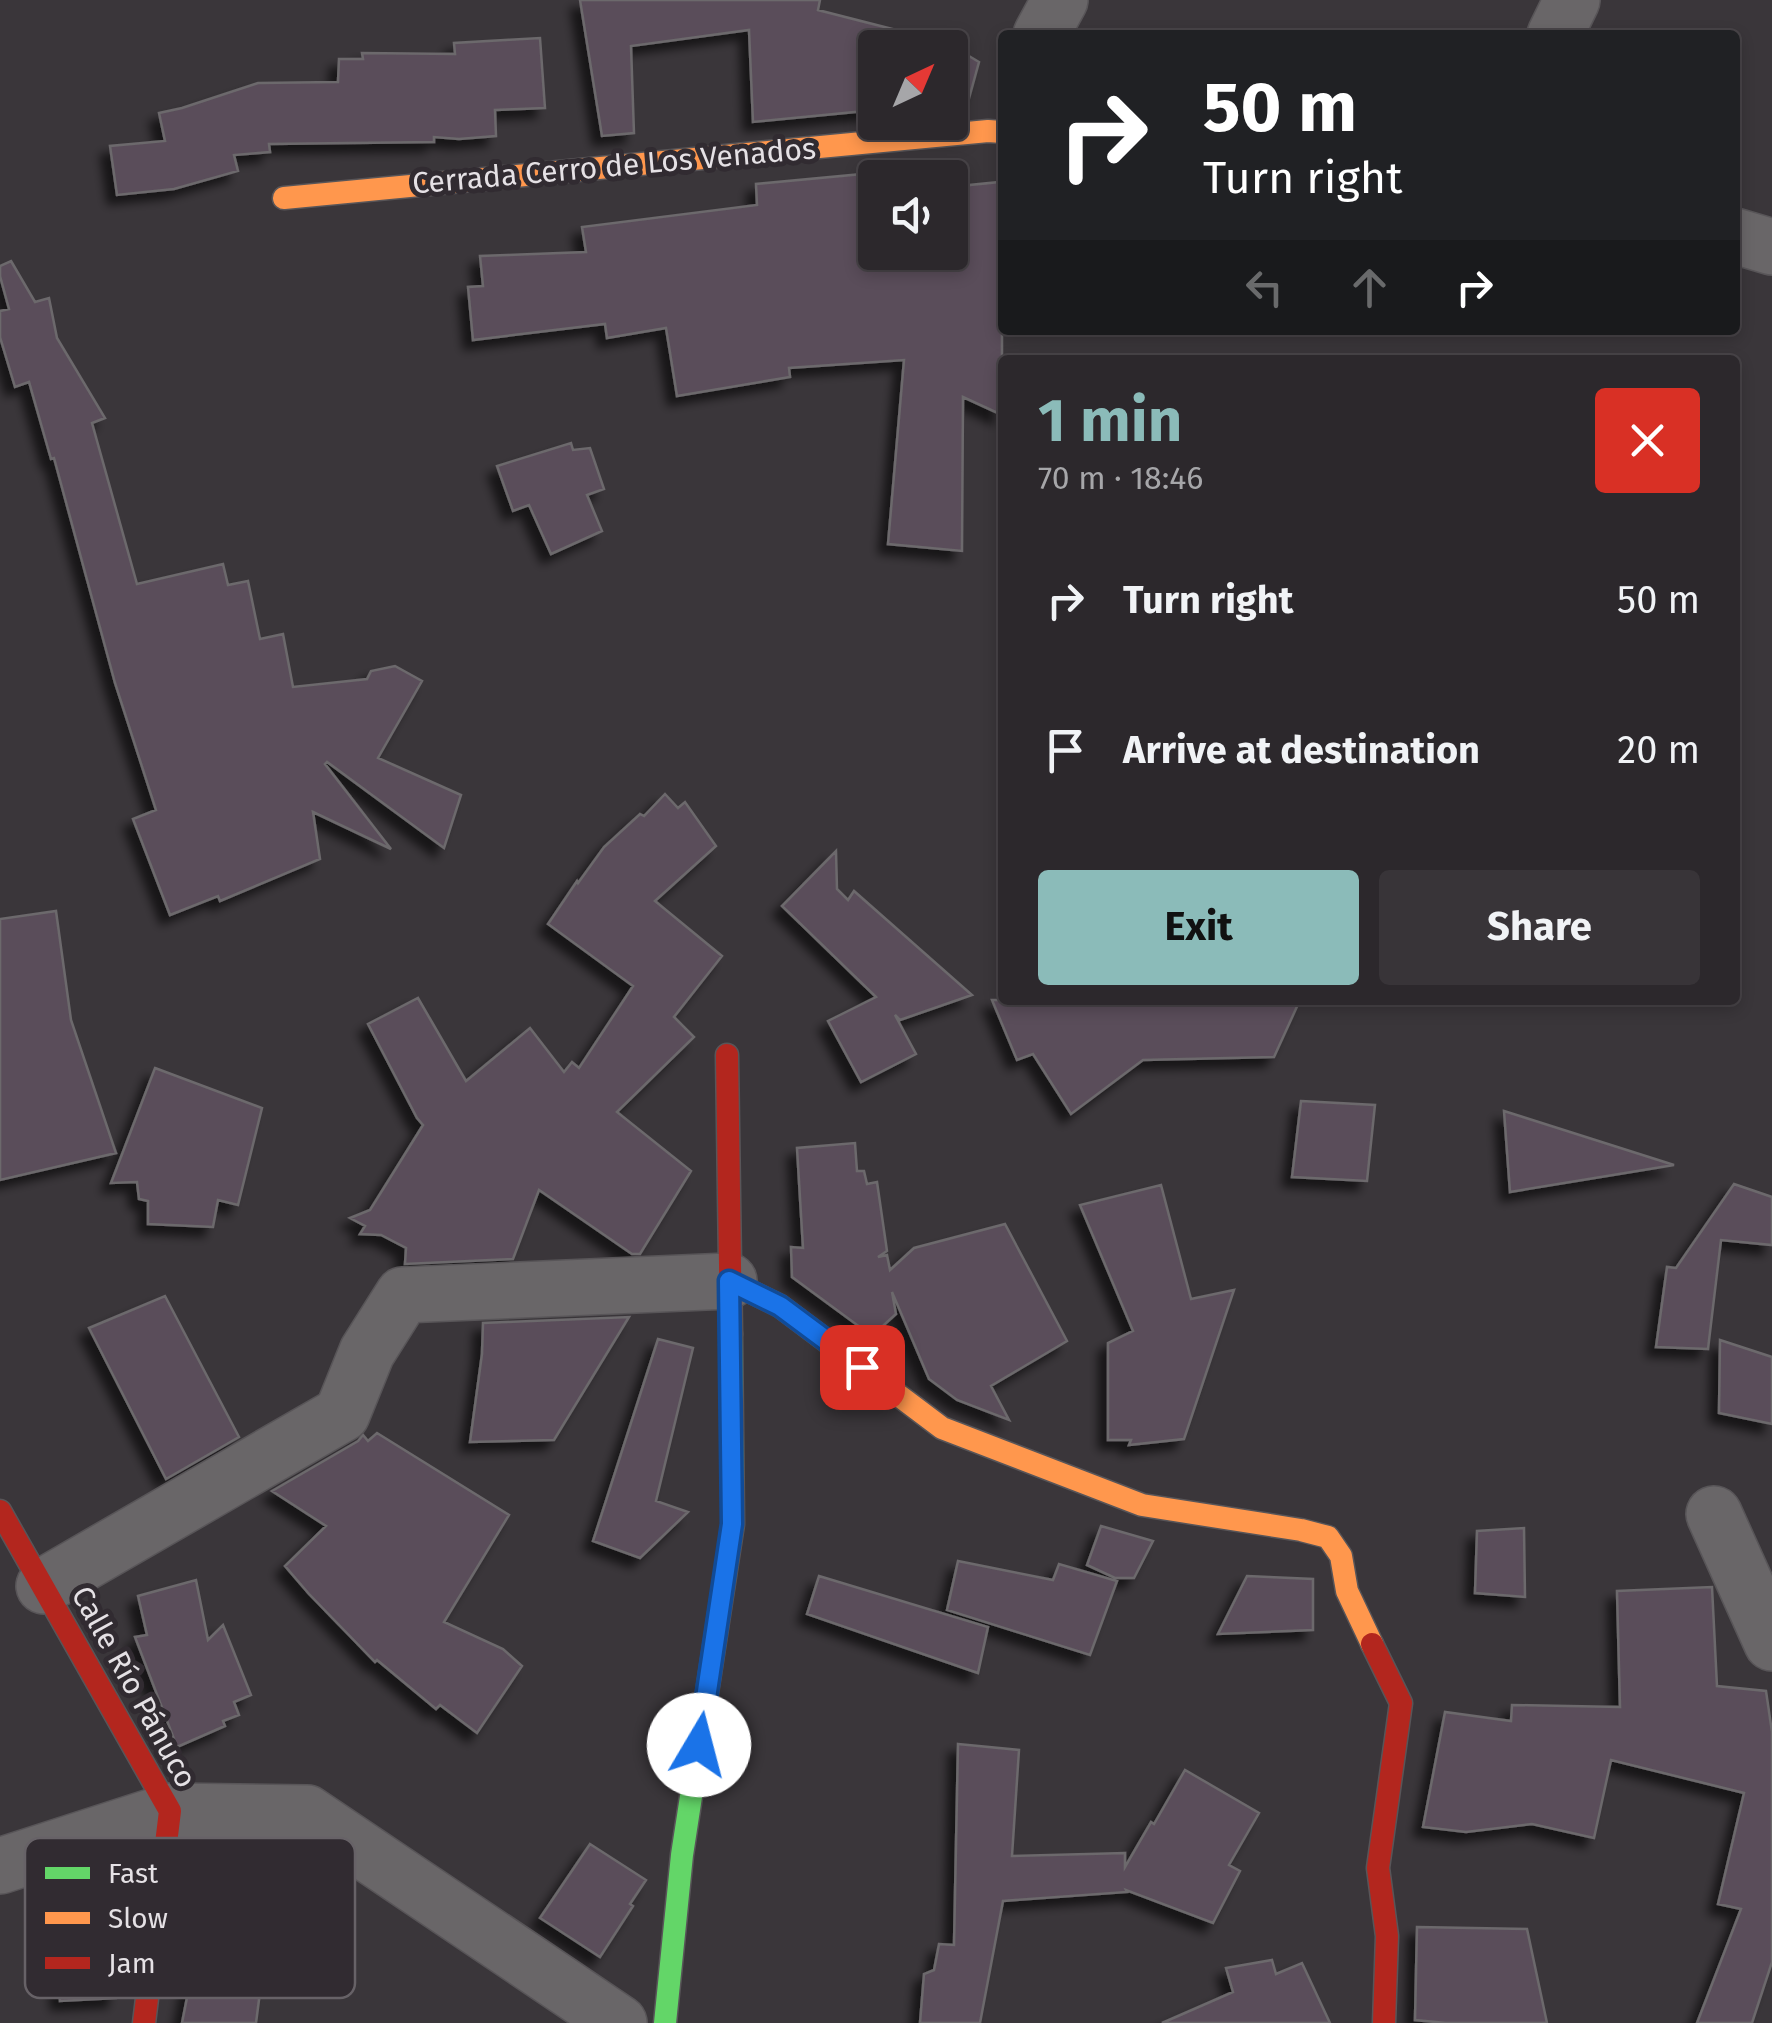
<!DOCTYPE html>
<html lang="en">
<head>
<meta charset="utf-8">
<style>
  :root { --surface:#2c282c; --page:#383438; --text:#f1f3f6; --muted:#a6a6a9; --line:#484448; --accent:#8bbbb9 }
  body { margin:0; font-family:"Fira Sans",sans-serif; background:var(--page); color:var(--text); height:100vh; display:flex; flex-direction:column; font-size:38px; white-space:nowrap }
  * { box-sizing:border-box; margin:0 }
  p { font-size:32px; color:var(--muted) }
  .icon { flex:none; width:55px; height:55px; fill:none; stroke:currentColor; stroke-width:2; stroke-linecap:round; stroke-linejoin:round }
  .map { position:relative; flex:1; overflow:hidden }
  .sheet { position:absolute; left:998px; top:355px; width:742px; height:650px; display:flex; flex-direction:column; background:var(--surface); border-radius:10px; box-shadow:0 5px 15px #0003,0 0 0 2px var(--line) }
  .sheet>* { flex:none }
  .banner { position:absolute; left:998px; top:30px; width:742px; height:305px; border-radius:10px; box-shadow:0 5px 15px #0003,0 0 0 2px var(--line); background:#202124; color:#fff; overflow:hidden }
  .needle { width:65px; rotate:44deg }
  .fabs { position:absolute; left:858px; top:30px; display:grid; gap:20px }
  .fabs a { display:grid; place-items:center; width:110px; height:110px; border-radius:10px; background:var(--surface); box-shadow:0 5px 15px #0003,0 0 0 2px var(--line); font-size:50px }
  .pin { position:absolute; display:grid; place-items:center; width:85px; height:85px; color:#fff; margin:-42px; border-radius:20px; box-shadow:0 5px 15px #0006 }
  .me { position:absolute; width:110px; margin:-55px; rotate:8deg; stroke-linejoin:round; filter:drop-shadow(0 0 8px #0008) }
  .turn { display:flex; align-items:center; gap:35px; height:210px; padding:0 40px; font-size:45px }
  .turn .icon { width:130px; height:130px; stroke-width:2.5 }
  .turn b { display:block; font-size:70px; line-height:85px }
  .lanes { display:flex; align-items:center; height:95px; padding:0 40px; background:#0003; justify-content:center; gap:50px; direction:ltr }
  .lanes .off { opacity:.35 }
  .round { display:grid; place-items:center; flex:none; width:105px; height:105px; border-radius:10px; background:var(--page) }
  .head { display:flex; align-items:center; justify-content:space-between; height:170px; padding:0 40px }
  h1 { font-size:60px; font-weight:700; line-height:75px; color:var(--accent) }
  .primary-button { display:flex; gap:20px; margin-top:auto; padding:20px 40px }
  .primary-button a { flex:1; height:115px; border-radius:10px; background:var(--accent); color:#111; font-size:40px; font-weight:700; line-height:115px; text-align:center }
  .primary-button a+a { background:var(--page); color:var(--text) }
  ul { padding:0; list-style:none }
  li { display:flex; align-items:center; gap:30px; height:150px; padding:0 40px }
  li div { flex:1 }
  li b { display:block; font-size:38px }
  li em { font-style:normal }
  .map>svg:first-child { display:block }
  .building { fill:#5a4e5a; stroke:#6c696c; stroke-width:2.5; filter:url(#shadow) }
  .lines { fill:none; stroke-linecap:round; stroke-linejoin:round }
  .street-casing { stroke:#585558; stroke-width:58 }
  .fast-casing { stroke:#585558; stroke-width:25 }
  .slow-casing { stroke:#585558; stroke-width:25 }
  .jam-casing { stroke:#585558; stroke-width:25 }
  .street { stroke:#696668; stroke-width:55 }
  .fast { stroke:#63d668; stroke-width:22 }
  .slow { stroke:#ff974d; stroke-width:22 }
  .jam { stroke:#b3261e; stroke-width:22 }
  .route-casing { stroke:#114b97; stroke-width:25 }
  .route { stroke:#1a73e8; stroke-width:18 }
  .labels { text-anchor:middle; dominant-baseline:central; stroke-width:10; stroke-linejoin:round; paint-order:stroke }
  .street-label { font-size:30px; fill:#e5e1e5; stroke:#312b31 }
  .key { fill:#312b31; stroke:#676267; stroke-width:2.5 }
  .key-label { font-size:28px; fill:#e5e1e5 }
</style>
</head>
<body>
<div class="map">
<svg width="1772" height="2023" viewBox="0 0 1772 2023">
  <defs>
    <filter id="shadow"><feDropShadow dx="-9" dy="9" stdDeviation="5" flood-color="#0009"/></filter>
  </defs>
  <rect width="100%" height="100%" fill="#3a363a"/>
  <path class="building" d="M580 0H820L818 10 947 43 979 62 968 102 950 103V48H875V110L753 122 749 30 631 46 634 133 602 136Z
    M540 38 545 108 495 110 496 136 459 139 434 137V142L269 144 270 152 234 155 238 171 174 189 117 195 110 146 165 141 159 113 182 108 258 83 338 82 339 59H363L362 53 455 54 454 43Z
    M948 166 945 178H875V252H950V187L1000 182 999 199H1002V415L963 397 962 551 888 544 904 360 789 368 790 377 677 396 666 328 607 338 605 324 473 340 468 287 483 286 480 256 586 252 582 227 757 205 756 184Z
    M11 261 35 302 49 298 57 338 105 418 92 423 137 584 223 564 228 585 248 581 260 639 283 634 293 687 367 679 371 671 395 666 422 681 378 758 461 795 444 848 327 762 325 764 391 849 313 812 320 859 220 901 218 896 170 915 133 819 156 810 115 683 54 458 51 459 29 382 15 387 0 337V311L9 309 0 276V266Z
    M571 443 573 450 590 448 604 489 587 495 602 531 551 554 529 505 513 511 497 466Z
    M665 794 678 808 685 802 716 846 655 901 722 956 674 1017 694 1037 617 1112 691 1171 640 1254H632L539 1190 513 1259 405 1264 406 1248 381 1235 360 1234 365 1226 350 1218 370 1210 423 1125 417 1118 368 1024 418 998 466 1081 530 1028 564 1072 572 1062 579 1068 633 986 548 924 577 881 578 883 604 847 640 814 644 816Z
    M836 851 837 889 848 900 854 891 972 995 900 1020 895 1015 916 1054 861 1082 828 1021 876 997 782 906Z
    M56 911 71 1020 116 1153 0 1180V919Z
    M992 1000H1300L1274 1057 1143 1060 1071 1114 1033 1054 1017 1060Z
    M155 1068 262 1108 238 1205 218 1200 213 1227 148 1224V1201L139 1199 137 1182 111 1183Z
    M1301 1101 1375 1105 1367 1181 1292 1177Z
    M1504 1111 1674 1165 1510 1192Z
    M855 1143 857 1171H864L867 1184 877 1182 887 1251 878 1257 887 1255 890 1270 914 1248 1005 1224 1067 1341 991 1386 1009 1420 957 1400 929 1379 892 1292 896 1314 872 1336 792 1277 791 1247 803 1248 797 1148Z
    M1734 1184 1772 1197V1245L1721 1240 1708 1349 1656 1347 1667 1267 1676 1268Z
    M1161 1185 1191 1299 1234 1290 1184 1439 1129 1445 1131 1440H1108V1343L1133 1331 1080 1205Z
    M165 1296 239 1437 166 1479 89 1328Z
    M629 1317 554 1440 470 1442 482 1354 483 1323Z
    M658 1339 693 1348 656 1501 688 1512 640 1558 593 1541Z
    M1720 1340 1772 1357V1424L1719 1413Z
    M377 1433 509 1515 444 1622 503 1649 522 1666 477 1733 440 1705 436 1709 377 1660 375 1662 309 1594 285 1566 326 1526 272 1491 358 1441 363 1435 368 1441Z
    M1101 1526 1153 1541 1134 1578H1115L1087 1565Z
    M1524 1528 1525 1597 1475 1593 1477 1531Z
    M958 1561 1053 1580 1059 1564 1117 1581 1090 1655 947 1610Z
    M819 1576 988 1627 978 1673 807 1614Z
    M1247 1576 1313 1579V1630L1218 1634Z
    M196 1580 208 1640 223 1625 251 1695 234 1702 239 1715 223 1721 225 1726 177 1747 135 1637 147 1635 138 1596Z
    M1712 1587 1717 1686 1766 1691 1772 1732V1962L1752 2023H1697L1741 1909 1718 1904 1744 1793 1611 1760 1594 1838 1532 1824 1466 1832 1423 1827 1445 1712 1511 1721 1512 1705 1620 1707 1617 1591Z
    M958 1744 1019 1750 1012 1856 1125 1853V1867L1151 1822 1154 1824 1185 1770 1259 1813 1229 1865 1240 1871 1213 1923 1126 1890 1127 1892 1003 1901 980 2023H920L924 1974 934 1970 939 1944 954 1945Z
    M590 1844 646 1880 630 1904 633 1906 600 1957 540 1918Z
    M244 1871 306 1886 297 1920 289 1973 263 1969 256 2023H182L191 1977 201 1873 242 1883Z
    M80 1873 105 1940 121 1952 116 1998 60 2001 53 1882Z
    M1417 1927 1527 1929 1547 2023H1446L1415 2020Z
    M1272 1960 1276 1974 1302 1963 1330 2023H1162L1233 1992 1226 1968Z"/>
  <g class="lines">
    <g class="street-casing">
      <path id="street" d="M1041 35 1060 0
        M1555 35 1572 0
        M1735 236 1772 247
        M1714 1514 1772 1643
        M44 1586 342 1414 367 1352 403 1295 729 1281
        M0 1866 170 1811 307 1813 619 2023"/>
    </g>
    <g class="fast-casing">
      <path id="fast" d="M665 2023 682 1855 733 1524 731 1334"/>
    </g>
    <g class="slow-casing">
      <path id="slow" d="M284 198 988 131 1002 132
        M729 1281 780 1306 942 1428 1142 1505 1301 1530 1328 1537 1341 1556 1347 1591 1372 1644"/>
    </g>
    <g class="jam-casing">
      <path id="jam" d="M727 1055 731 1334
        M0 1511 170 1811 144 2023
        M1372 1644 1401 1703 1378 1868 1387 1936 1384 2023"/>
    </g>
    <use href="#street" class="street"/>
    <use href="#fast" class="fast"/>
    <use href="#slow" class="slow"/>
    <use href="#jam" class="jam"/>
  </g>
  <g class="lines">
    <g class="route-casing">
      <path id="route" d="M699 1745 732 1524 729 1281 780 1306 862 1367"/>
    </g>
    <use href="#route" class="route"/>
  </g>
  <g class="labels">
    <g class="street-label">
      <text transform="translate(614 166) rotate(-5)">Cerrada Cerro de Los Venados</text>
      <text transform="translate(134 1687) rotate(61)">Calle Río Pánuco</text>
    </g>
  </g>
  <rect x="25" y="1838" width="330" height="160" rx="15" class="key"/>
  <rect x="45" y="1867" width="45" height="12" fill="#63d668"/>
  <rect x="45" y="1912" width="45" height="12" fill="#ff974d"/>
  <rect x="45" y="1957" width="45" height="12" fill="#b3261e"/>
  <g class="key-label">
    <text x="108" y="1883">Fast</text>
    <text x="108" y="1928">Slow</text>
    <text x="108" y="1973">Jam</text>
  </g>
</svg>
<div class="fabs">
<a><svg class="needle" viewBox="-14 -14 28 28"><path d="M0-13l5 13h-10z" fill="#e53935"/><path d="M0 13l5-13h-10z" fill="#a6a6a9"/></svg></a>
<a><svg class="icon" aria-label="sound" viewBox="0 0 24 24"><path d="M4 9h4l5-4v14l-5-4H4zM17 9q2 3 0 6"/></svg></a>
</div>
<div class="pin" style="left:862px;top:1367px;background:#d93025"><svg class="icon" aria-label="arrive" viewBox="0 0 24 24"><path d="M6 21V4h12l-3 4 3 4H6"/></svg></div>
<svg class="me" style="left:699px;top:1745px" viewBox="-20 -20 40 40"><circle r="19" fill="#fff"/><path d="M0-13L10 11 0 6-10 11z" fill="#1a73e8"/></svg>
<div class="banner">
<div class="turn"><svg class="icon" aria-label="right" viewBox="0 0 24 24"><path d="M7 20v-9h11M14 6l5 5-5 5"/></svg><div><b>50 m</b>Turn right</div></div>
<div class="lanes"><svg class="icon off" aria-label="left" viewBox="0 0 24 24"><path d="M17 20v-9H6M10 6l-5 5 5 5"/></svg><svg class="icon off" aria-label="ahead" viewBox="0 0 24 24"><path d="M12 20V5M6 11l6-6 6 6"/></svg><svg class="icon" aria-label="right" viewBox="0 0 24 24"><path d="M7 20v-9h11M14 6l5 5-5 5"/></svg></div>
</div>
<section class="sheet">
<div class="head"><div><h1>1 min</h1><p>70 m · 18:46</p></div><a class="round" style="background:#d93025;color:#fff"><svg class="icon" aria-label="close" viewBox="0 0 24 24"><path d="M6 6l12 12M18 6L6 18"/></svg></a></div>
<ul>
<li><svg class="icon" aria-label="right" viewBox="0 0 24 24"><path d="M7 20v-9h11M14 6l5 5-5 5"/></svg><div><b>Turn right</b></div><em>50 m</em></li>
<li><svg class="icon" aria-label="arrive" viewBox="0 0 24 24"><path d="M6 21V4h12l-3 4 3 4H6"/></svg><div><b>Arrive at destination</b></div><em>20 m</em></li>
</ul>
<div class="primary-button"><a>Exit</a><a>Share</a></div>
</section>
</div>
</body>
</html>
